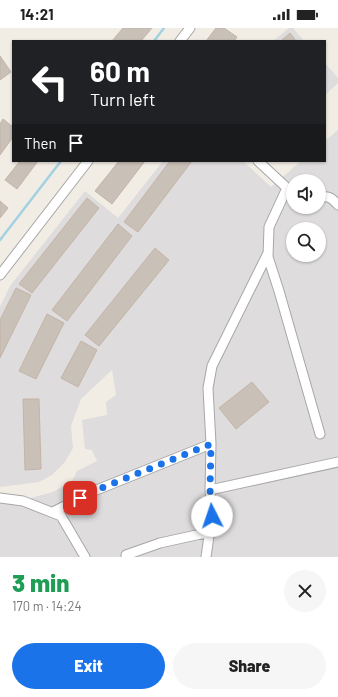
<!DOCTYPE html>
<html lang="en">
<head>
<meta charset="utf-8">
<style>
  :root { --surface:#fff; --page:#f6f6f6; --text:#222; --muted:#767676; --accent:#1a73e8 }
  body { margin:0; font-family:Barlow,sans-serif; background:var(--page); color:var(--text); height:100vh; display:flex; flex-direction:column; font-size:15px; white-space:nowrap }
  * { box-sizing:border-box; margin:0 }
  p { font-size:13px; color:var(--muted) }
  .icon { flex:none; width:22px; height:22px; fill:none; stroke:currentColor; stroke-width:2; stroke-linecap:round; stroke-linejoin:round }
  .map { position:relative; height:529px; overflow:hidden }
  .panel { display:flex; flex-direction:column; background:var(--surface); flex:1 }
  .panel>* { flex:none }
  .banner { position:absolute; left:12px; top:12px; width:314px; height:122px; border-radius:0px; box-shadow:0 1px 3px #0004; background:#202124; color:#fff; overflow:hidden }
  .tools { position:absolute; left:286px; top:146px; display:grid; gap:8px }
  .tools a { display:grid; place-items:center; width:40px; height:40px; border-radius:50%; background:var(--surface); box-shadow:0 1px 3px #0004; font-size:20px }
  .pin { position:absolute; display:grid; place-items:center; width:34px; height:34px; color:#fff; margin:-17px; border-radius:8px; box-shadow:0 2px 6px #0006 }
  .me { position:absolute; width:44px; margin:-22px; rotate:356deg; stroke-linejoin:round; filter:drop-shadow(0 0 3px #0008) }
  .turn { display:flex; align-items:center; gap:14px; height:84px; padding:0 12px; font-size:18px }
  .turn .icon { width:52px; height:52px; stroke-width:2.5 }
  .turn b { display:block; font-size:28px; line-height:34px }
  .then { display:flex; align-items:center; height:38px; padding:0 12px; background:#0003; gap:8px; font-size:15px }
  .round { display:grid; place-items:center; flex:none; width:42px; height:42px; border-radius:21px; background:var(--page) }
  .overview { display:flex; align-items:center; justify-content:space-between; height:68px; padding:0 12px }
  h1 { font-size:24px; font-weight:800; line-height:30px; color:#1e9e55 }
  .primary-button { display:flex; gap:8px; margin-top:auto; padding:8px 12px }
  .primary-button a { flex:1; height:46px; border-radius:24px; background:var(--accent); color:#fff; font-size:16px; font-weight:800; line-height:46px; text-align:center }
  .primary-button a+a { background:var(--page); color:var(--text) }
  .status { display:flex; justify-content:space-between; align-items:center; height:28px; padding:0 20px; background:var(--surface); direction:ltr }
  .status svg { height:11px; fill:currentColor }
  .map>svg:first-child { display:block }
  .residential { fill:#dedcdc; fill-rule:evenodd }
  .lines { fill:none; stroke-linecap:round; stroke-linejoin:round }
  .stream { stroke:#a3d1e1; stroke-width:2.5 }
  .building { fill:#c9c0b8; stroke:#c4b4a7 }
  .minor-casing { stroke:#a7a7a7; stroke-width:11 }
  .minor { stroke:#fff; stroke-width:9 }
  .route { stroke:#1a73e8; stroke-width:7; stroke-dasharray:0 12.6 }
</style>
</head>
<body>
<div class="status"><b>14:21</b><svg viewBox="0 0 49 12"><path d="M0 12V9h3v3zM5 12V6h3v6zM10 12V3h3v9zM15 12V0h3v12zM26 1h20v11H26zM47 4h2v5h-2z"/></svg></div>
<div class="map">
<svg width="338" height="529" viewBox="0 0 338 529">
  <rect width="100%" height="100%" fill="#f1ede5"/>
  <path class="residential" d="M289 0H293L304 13H273Z
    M325 35 338 50V55L325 67Z
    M338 102V529H0V475L8 476 53 464 72 453 77 443 97 433 92 422 85 421 82 392 107 387 106 374 116 367 112 342 81 371 71 398 73 420 65 434 52 447 39 454 0 459V279L10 258 85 163 118 190 163 133H243L271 159 301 133H325V113ZM293 153H319V179H293ZM293 201H319V227H293Z"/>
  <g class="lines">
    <path class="stream" d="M154 13 164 0
      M0 212 61 133"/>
  </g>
  <path class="building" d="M123 0H152L141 13H112Z
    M216 0H224L237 9 234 13H206Z
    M290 5 296 13H281Z
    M0 28 11 44 0 52Z
    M3 91 13 99V109L0 127V96Z
    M20 133H38L17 161 5 152Z
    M119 133H145L112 176 95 163Z
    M170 133H192L138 204 124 194Z
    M87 170 99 180 32 265 19 256Z
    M0 173 8 180 0 190Z
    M118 196 132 208 67 293 52 282Z
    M155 220 169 232 99 318 85 307Z
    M16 260 31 267 0 330V292Z
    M47 286 64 295 36 351 19 343Z
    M81 313 97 322 78 359 61 350Z
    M252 354 269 374 236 401 219 380Z
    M23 371H39L41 441 25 442Z"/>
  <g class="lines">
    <g class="minor-casing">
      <path id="minor" d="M180 13 190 0
        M258 133 287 160 293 163
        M287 160 269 199 268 229 279 263 320 406
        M319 169C329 168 331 169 338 177
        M0 247 88 133
        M210 462 338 434
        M0 470 23 473 61 488 85 529
        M53 484 94 463 211 416
        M126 527 160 515 210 504
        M206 529 212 487 210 462 211 416 208 360 212 338 268 225"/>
    </g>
    <use href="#minor" class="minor"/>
  </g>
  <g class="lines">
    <path class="route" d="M80 470 94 463 211 416 210 462 212 488"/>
  </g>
</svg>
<div class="tools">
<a><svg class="icon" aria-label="sound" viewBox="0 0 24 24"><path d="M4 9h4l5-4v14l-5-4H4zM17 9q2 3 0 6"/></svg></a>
<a><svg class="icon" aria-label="search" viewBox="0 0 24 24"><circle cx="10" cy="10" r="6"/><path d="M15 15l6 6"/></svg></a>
</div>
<div class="pin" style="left:80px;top:470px;background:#d93025"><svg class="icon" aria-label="arrive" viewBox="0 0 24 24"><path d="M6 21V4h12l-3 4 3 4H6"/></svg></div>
<svg class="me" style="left:212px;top:488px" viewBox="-20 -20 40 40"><circle r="19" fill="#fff"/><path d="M0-13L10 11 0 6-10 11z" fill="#1a73e8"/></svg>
<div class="banner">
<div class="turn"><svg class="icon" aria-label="left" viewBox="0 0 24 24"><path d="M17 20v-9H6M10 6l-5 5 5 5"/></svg><div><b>60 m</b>Turn left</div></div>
<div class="then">Then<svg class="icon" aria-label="arrive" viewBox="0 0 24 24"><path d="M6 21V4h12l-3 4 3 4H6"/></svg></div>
</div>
</div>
<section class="panel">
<div class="overview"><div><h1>3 min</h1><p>170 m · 14:24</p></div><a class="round"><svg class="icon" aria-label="close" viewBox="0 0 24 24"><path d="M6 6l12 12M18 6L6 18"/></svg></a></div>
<div class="primary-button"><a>Exit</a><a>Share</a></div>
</section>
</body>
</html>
